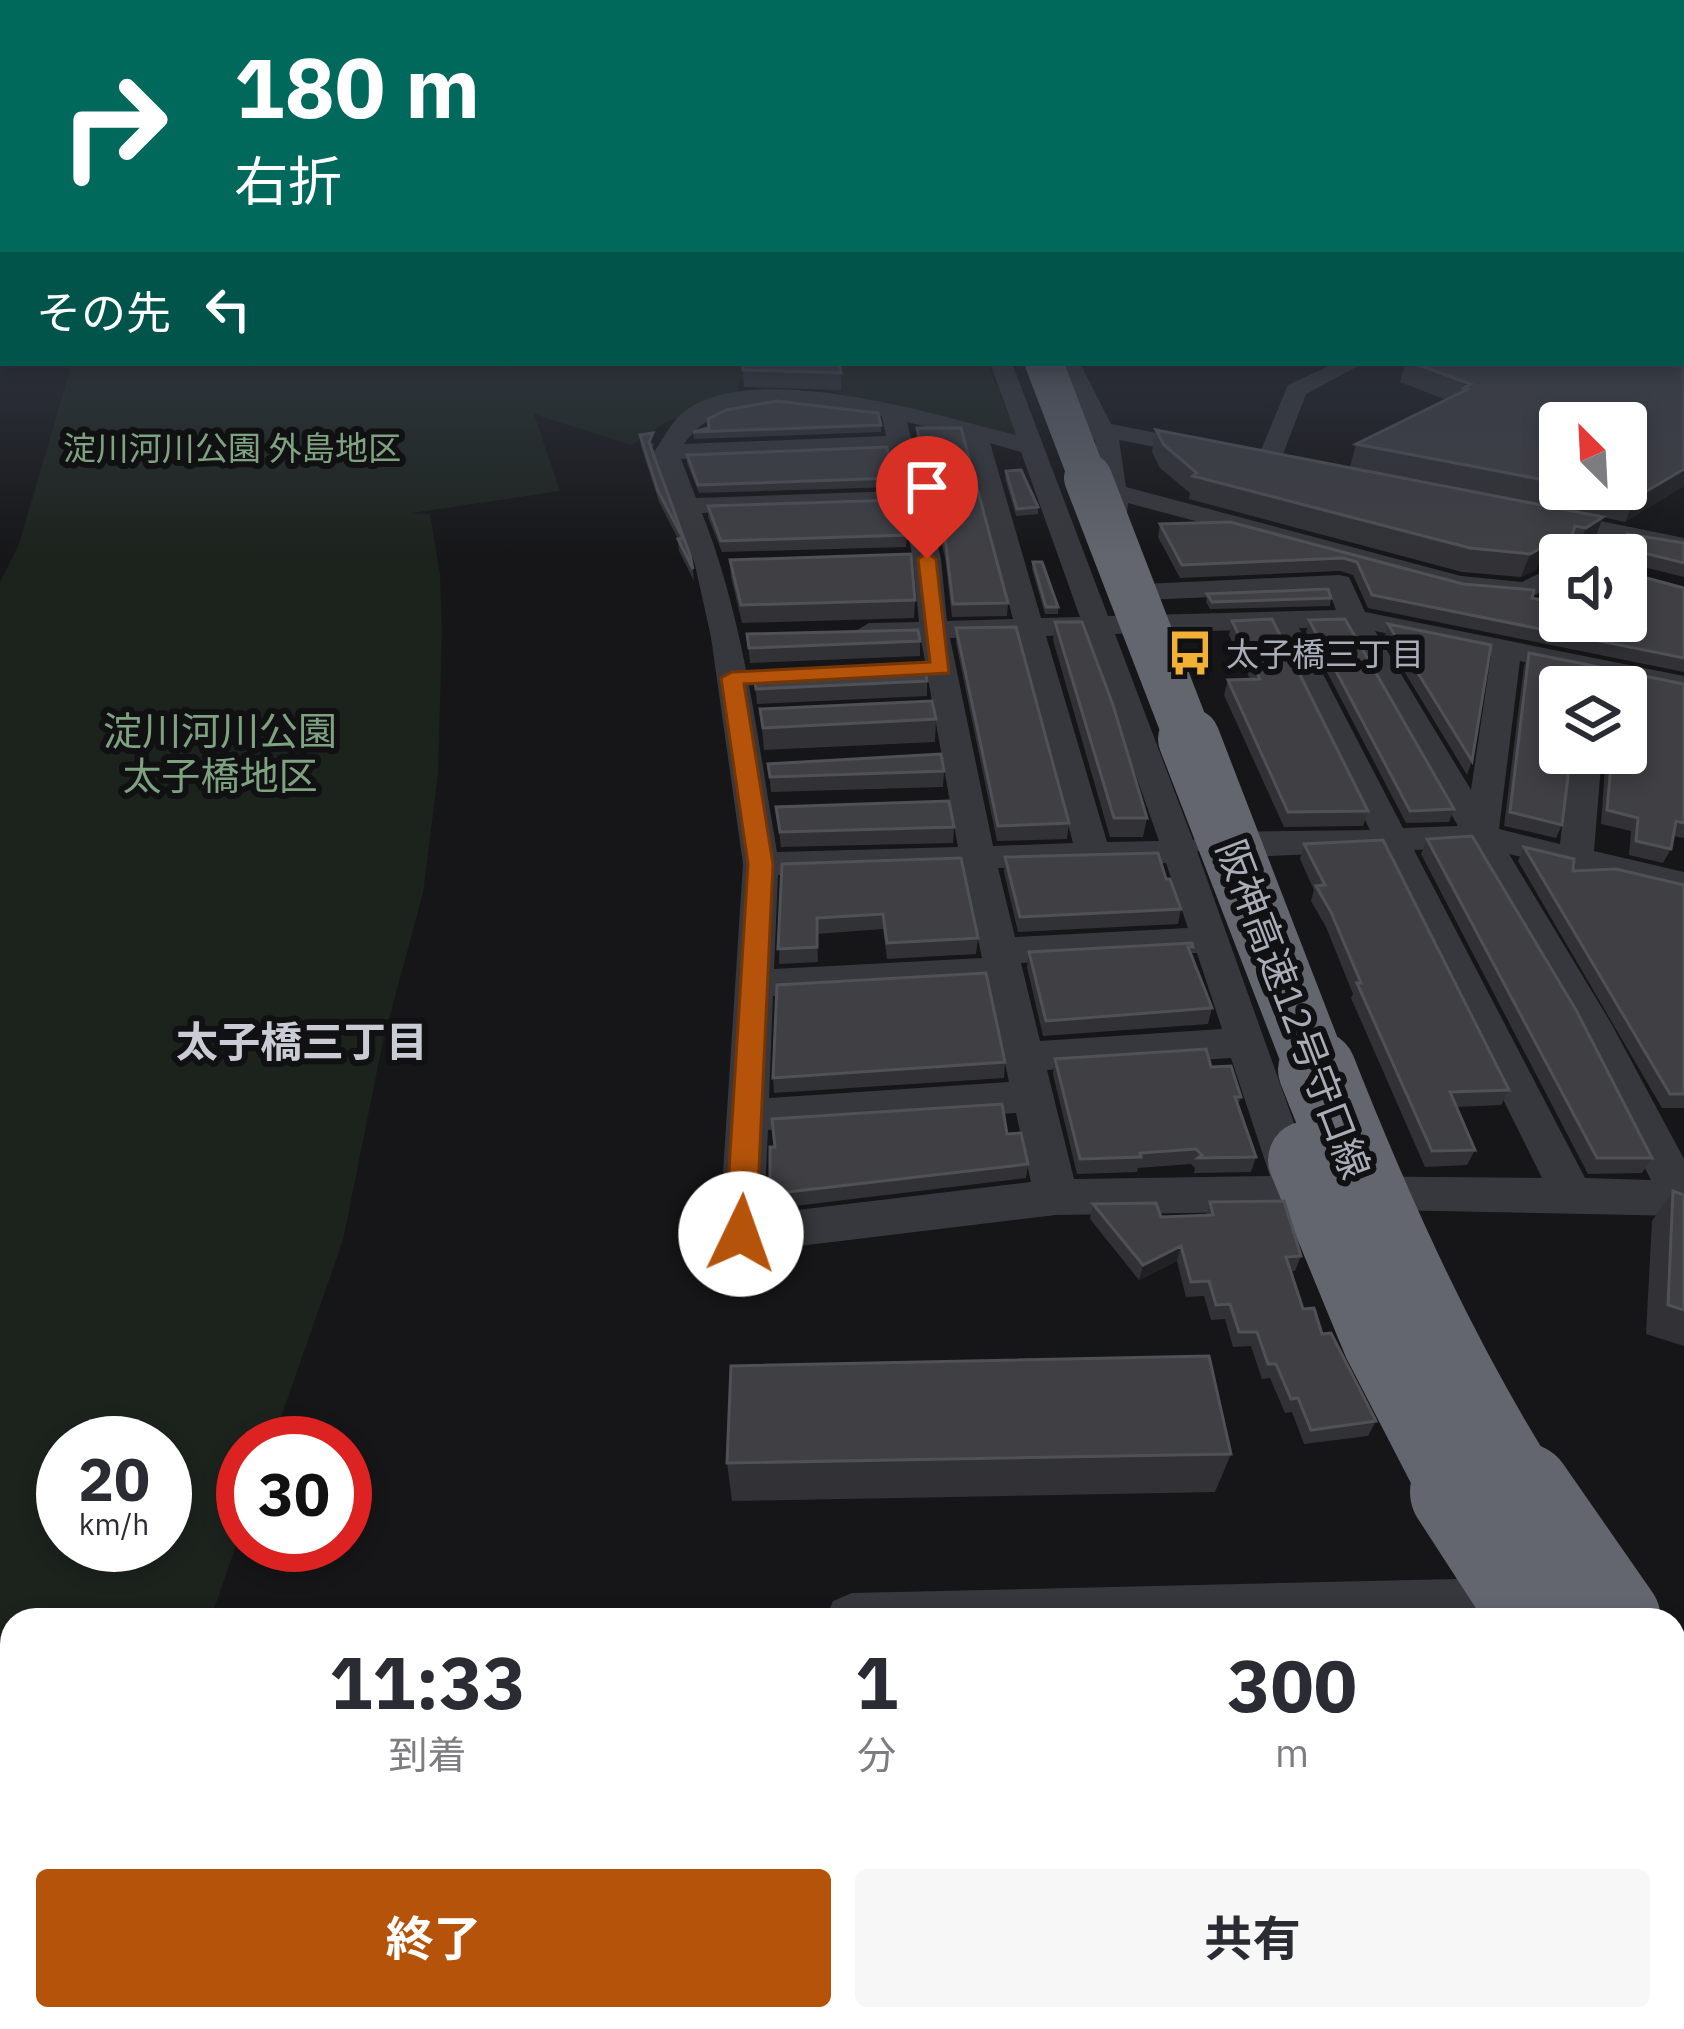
<!DOCTYPE html>
<html lang="ja">
<head>
<meta charset="utf-8">
<style>
  :root { --surface:#fff; --page:#f7f7f7; --text:#2b2b33; --muted:#7c7c81; --accent:#b45309 }
  body { margin:0; font-family:"IBM Plex Sans","Noto Sans JP",sans-serif; background:var(--page); color:var(--text); height:100vh; display:flex; flex-direction:column; font-size:45px; white-space:nowrap }
  * { box-sizing:border-box; margin:0 }
  p { font-size:39px; color:var(--muted) }
  .icon { flex:none; width:66px; height:66px; fill:none; stroke:currentColor; stroke-width:2; stroke-linecap:round; stroke-linejoin:round }
  .map { position:relative; flex:1; overflow:hidden }
  .panel { position:absolute; left:0px; top:1608px; width:1686px; height:423px; display:flex; flex-direction:column; background:var(--surface); border-radius:36px 36px 0 0; box-shadow:0 6px 18px #0003 }
  .panel>* { flex:none }
  .banner { position:absolute; left:0px; top:0px; width:1686px; height:366px; box-shadow:0 6px 18px #0003; background:#00695c; color:#fff; overflow:hidden }
  .needle { width:78px; rotate:336deg }
  .fabs { position:absolute; left:1539px; top:402px; display:grid; gap:24px }
  .fabs a { display:grid; place-items:center; width:108px; height:108px; border-radius:12px; background:var(--surface); box-shadow:0 6px 18px #0003; font-size:60px }
  .speed { position:absolute; left:36px; top:1416px; display:flex; gap:24px; font-size:60px; font-weight:700; text-align:center }
  .speed>* { display:grid; place-content:center; width:156px; height:156px; border-radius:50%; background:var(--surface); box-shadow:0 6px 18px #0003; line-height:1 }
  .speed small { font-size:30px; font-weight:400 }
  .speed .limit { border:18px solid #d22; background:#fff; color:#111 }
  .pin { position:absolute; display:grid; place-items:center; width:102px; height:102px; color:#fff; margin:-123px -51px; border-radius:50% 50% 50% 0; rotate:-45deg; box-shadow:0 0 12px #0007 }
  .pin .icon { rotate:45deg }
  .me { position:absolute; width:132px; margin:-66px; rotate:3deg; stroke-linejoin:round; filter:drop-shadow(0 0 9px #0008) }
  .turn { display:flex; align-items:center; gap:42px; height:252px; padding:0 36px; font-size:54px }
  .turn .icon { width:156px; height:156px; stroke-width:2.5 }
  .turn b { display:block; font-size:84px; line-height:102px }
  .then { display:flex; align-items:center; height:114px; padding:0 36px; background:#0003; gap:24px; font-size:45px }
  .eta { display:flex; justify-content:space-evenly; align-items:center; height:204px; text-align:center }
  .eta b { font-size:72px; font-weight:700; line-height:84px }
  .primary-button { display:flex; gap:24px; margin-top:auto; padding:24px 36px }
  .primary-button a { flex:1; height:138px; border-radius:12px; background:var(--accent); color:#fff; font-size:48px; font-weight:700; line-height:138px; text-align:center }
  .primary-button a+a { background:var(--page); color:var(--text) }
  .map>svg:first-child { display:block }
  .green { fill:#1c231d; fill-rule:evenodd }
  .lines { fill:none; stroke-linecap:round; stroke-linejoin:round }
  .street { fill:#37383d; fill-rule:evenodd }
  .highway { fill:#63666e; fill-rule:evenodd }
  .highway-bridge-far4 { stroke:#63666e; stroke-width:38 }
  .highway-bridge-far3 { stroke:#63666e; stroke-width:48 }
  .highway-bridge-far2 { stroke:#63666e; stroke-width:62 }
  .highway-bridge-far1 { stroke:#63666e; stroke-width:78 }
  .highway-bridge { stroke:#63666e; stroke-width:98 }
  .wall { fill:#323236; fill-rule:evenodd }
  .shaded-wall { fill:#212124 }
  .building { fill:#3f3f44; stroke:#4f5156; stroke-width:3 }
  .route { fill:#b45309; stroke:#753606; stroke-width:3 }
  .labels { text-anchor:middle; dominant-baseline:central; stroke-width:12; stroke-linejoin:round; paint-order:stroke }
  .far-park-label { font-size:33px; fill:#7fa381; stroke:#111113 }
  .far-poi-label { font-size:33px; fill:#a8adb8; stroke:#111113; text-anchor:start }
  .park-label { font-size:39px; fill:#7fa381; stroke:#111113 }
  .street-label { font-size:39px; fill:#a8adb8; stroke:#111113 }
  .neighbourhood-label { font-size:42px; font-weight:bold; fill:#c9ccd4; stroke:#111113 }
</style>
</head>
<body>
<div class="map">
<svg width="1684" height="2029" viewBox="0 0 1684 2029">
  <rect width="100%" height="100%" fill="#161618"/>
  <path class="green" d="M72 363H987L1019 440 788 380 756 375 739 380 736 397 666 422 631 445 534 414 560 491 412 513 430 514 440 574 442 631 438 774 423 893 383 1041 343 1240 272 1443H243V1526L210 1620H12V2019H68L65 2029H0V582L19 544ZM63 1443H165V1545H63Z
    M1674 1888 1684 1901V2029H1613L1604 2019H1674Z"/>
  <g class="lines">
    <path class="street" d="M990 363H1012L1108 616 1336 610 1329 592 1144 600 1130 592 1144 584 1339 575 1349 577 1365 612 1684 676V694L1520 661 1499 829 1560 844 1570 753H1602L1594 851 1684 872V896L1509 854 1611 1023 1684 1159V1216L1386 1210 1056 1215 741 1253 725 1248 719 1235 743 864 711 637 695 565 654 452C662 441 671 423 681 414 751 356 936 415 1016 435ZM777 403 882 416 886 436 684 444C707 411 738 407 777 403ZM907 422 964 436 1013 619 947 621 941 559ZM990 443 1021 452 1080 617 1041 618ZM890 451 898 491 696 498 681 459ZM902 506 913 559 919 622 869 623 854 632 869 641 921 639 958 847 777 852C757 738 745 622 702 513ZM1344 627 1458 826 1403 828 1299 628ZM1271 629 1370 830 1209 832 1193 840 1115 634ZM1375 631 1491 655 1471 790ZM1086 634 1159 841 1107 842 1046 636ZM1018 636 1073 843 993 846 950 638ZM1470 847 1572 1023 1651 1180 1585 1178 1414 850ZM1197 851 1250 857 1380 851 1542 1178 1313 1176ZM1166 863 1188 928 1015 937 998 868ZM963 869 982 958 774 969 778 875ZM1197 953 1222 1029 1040 1041 1021 963ZM988 984 1009 1082 769 1098 773 996ZM1231 1058 1270 1176 1074 1179 1047 1070ZM1016 1113 1031 1182 764 1214 768 1130Z
      M1058 363H1080L1111 424 1207 443 1219 450 1207 457 1119 440 1126 487 1461 576 1522 582 1560 563V583L1527 599 1460 592 1128 503 1126 524H1108L1098 491 1095 440 1070 426 1085 419Z
      M1335 363H1364L1306 394 1280 462 1268 469 1259 467 1256 462 1288 385Z
      M1547 510 1684 538V554L1538 524 1534 518 1538 512Z
      M1488 1563 1507 1571 1515 1590 1507 1609 1490 1620H825L833 1601 852 1593 1456 1579Z
      M1121 2019H1187L1189 2029H1123Z
      M1557 2019H1623L1627 2029H1561Z"/>
    <path class="highway" d="M1674 1649 1684 1653V1852L1674 1848Z"/>
    <path class="highway-bridge-far4" d="M1044 363 1089 481"/>
    <path class="highway-bridge-far3" d="M1088 478 1190 742"/>
    <path class="highway-bridge-far2" d="M1189 739 1318 1073"/>
    <path class="highway-bridge-far1" d="M1317 1070C1375 1217 1440 1361 1525 1495
      M1307 1160 1381 1340 1461 1495"/>
    <path class="highway-bridge" d="M1459 1492 1542 1620
      M1523 1492 1612 1620"/>
  </g>
  <path class="wall" d="M1684 321V486L1625 522 1603 517 1594 541 1576 551 1567 549 1564 555H1560V560L1540 559 1536 570 1521 577 1462 572 1189 499 1190 493 1160 468 1152 452 1156 430 1350 467 1356 444 1447 400 1400 382 1405 363H1683ZM1560 423 1626 489H1560Z
    M742 363 841 373V390L744 387Z
    M881 425V432L694 439 693 432Z
    M917 428 1008 603 1007 616 952 617 945 558 916 440Z
    M640 435 654 444 651 450 693 569 694 581 679 551 678 539 659 502 641 446Z
    M687 455 893 478V487L699 493 687 463Z
    M1006 471 1038 507V514L1016 516 1005 478Z
    M708 506 907 535 906 547 722 552 708 517Z
    M1230 522 1463 584 1626 621V555H1620L1627 534 1684 543V577L1627 563 1628 573 1684 588V672L1368 608 1353 575 1340 571 1180 578 1158 537 1160 524Z
    M730 560 915 600 914 618 742 623 731 577Z
    M1033 562 1058 607V614H1045L1032 569Z
    M1207 594 1331 598 1330 606 1210 609 1206 602Z
    M1309 620 1454 809 1449 822 1406 823 1306 632Z
    M1232 621 1368 811 1363 826 1284 827 1224 695 1228 680 1250 679 1229 635Z
    M1055 622 1147 818 1143 837H1110L1053 640Z
    M1388 624 1472 761 1467 775 1384 638Z
    M956 628 1069 823 1067 839 997 841 956 643Z
    M747 634 920 641V656L750 663Z
    M1529 653 1684 684V838L1673 836 1671 849 1663 863 1629 855 1631 831 1601 824 1606 753H1626L1560 687 1562 825 1556 838 1504 826 1524 666Z
    M754 675 927 681V696L757 704Z
    M760 709 936 719 935 742 764 750Z
    M768 764 944 771 943 787 771 792Z
    M776 807 954 827 953 843 781 847Z
    M1427 839 1652 1158 1642 1173 1588 1174 1421 854Z
    M1304 844 1509 1090 1501 1105 1456 1107 1475 1150 1467 1165 1425 1167 1351 998 1353 994 1326 927 1311 901 1314 890 1300 859Z
    M1524 847 1573 871 1684 885V1108H1662L1518 861Z
    M1005 857 1166 879 1181 909 1178 924 1018 932 1004 872Z
    M782 864 978 938 976 954 887 959 883 929 817 934 818 962 779 964Z
    M1193 947 1191 955 1212 1008 1208 1024 1043 1036 1027 967 1029 952Z
    M1055 1059 1211 1067 1241 1097 1238 1105 1256 1157 1251 1172 1194 1173 1195 1168 1191 1164 1138 1168 1137 1172 1077 1174 1053 1074Z
    M1005 1062 1004 1078 774 1093 773 1078Z
    M1007 1134 1028 1164 1026 1178 770 1209V1194Z
    M1673 1191 1684 1195V1346L1646 1334 1652 1221Z
    M1210 1202 1301 1256 1295 1271H1290L1303 1309 1322 1334 1376 1421 1368 1436 1304 1444 1292 1412 1285 1413 1270 1378 1262 1379 1251 1346 1233 1347 1225 1319 1211 1320 1204 1296 1186 1297 1177 1261 1139 1280 1090 1219 1093 1204 1161 1217 1206 1216Z
    M1231 1454 1215 1492 732 1501 727 1463Z
    M633 2019H1124L1125 2025 1145 2029 922 2027Z
    M1189 2019H1387L1377 2026 1314 2029H1191Z
    M1456 2019H1569L1572 2026H1586L1581 2029H1527L1525 2023H1457Z"/>
  <path class="shaded-wall" d="M1684 469V486L1625 522 1635 498Z
    M1603 517 1594 541 1576 551 1586 528Z
    M1545 546 1536 570 1521 577 1530 554Z
    M1181 1246 1177 1261 1139 1280 1143 1265Z"/>
  <path class="building" d="M1683 320 1684 469 1635 498 1589 489H1626V423H1560V483L1356 444 1468 389 1464 388 1471 384 1413 363H1683Z
    M742 363H839L841 373 743 370Z
    M777 401 878 413 881 425 693 432 709 428 708 419 726 410Z
    M917 428H961L1008 603 953 604 946 545Z
    M1156 430 1603 517 1586 528 1575 526 1572 536H1548L1545 546 1530 554 1470 548 1193 476 1197 473 1164 445Z
    M653 433 649 442 690 555 693 569 678 539 683 538 658 491 640 435Z
    M887 447 893 478 698 485 687 455Z
    M1021 470 1038 507 1017 509 1006 471Z
    M899 500 907 535 721 541 708 506Z
    M1230 522 1463 584 1534 590 1532 598 1560 604V621H1626V555H1622L1627 534 1684 543V563L1633 550 1627 554 1628 573 1684 588V658L1372 595 1357 562 1343 558 1182 565 1160 524Z
    M911 554 915 600 741 605 730 560Z
    M1033 562H1042L1058 607H1046Z
    M1328 589 1331 598 1212 602 1207 594Z
    M1272 619 1368 811 1288 812 1228 680 1260 679 1232 621Z
    M1345 619 1454 809 1410 811 1309 620Z
    M1055 622H1082L1113 705 1147 818H1114Z
    M1388 624 1491 645 1472 761Z
    M1016 627 1069 823 998 826 956 628Z
    M918 630 920 641 749 648 747 634Z
    M1529 653 1684 684V823L1676 821 1671 849 1636 841 1638 818 1607 810 1612 753H1626V687H1560V753H1571L1562 825 1510 812Z
    M925 668 927 681 756 689 754 675Z
    M932 701 936 719 763 728 760 709Z
    M941 754 944 771 770 777 768 764Z
    M949 801 954 827 780 832 776 807Z
    M1472 836 1576 1010 1652 1158H1597L1427 839Z
    M1383 840 1509 1090 1450 1092 1475 1150 1432 1151 1357 983H1361L1331 912 1316 886 1325 885 1304 844Z
    M1524 847 1574 859 1573 871 1616 869 1684 885V1094H1670Z
    M1158 853 1166 879H1170L1181 909 1020 917 1005 857Z
    M961 858 978 938 887 943 883 914 817 918V947L778 949 782 864Z
    M1192 943 1193 947H1188L1212 1008 1046 1021 1029 952Z
    M986 973 1005 1062 773 1078 777 985Z
    M1206 1049 1211 1067 1231 1066 1241 1097H1235L1256 1157 1198 1158 1202 1155 1196 1149 1140 1153 1141 1157 1080 1159 1055 1059Z
    M1002 1104 1007 1134 1021 1133 1028 1164 770 1194V1147H775L772 1119Z
    M1673 1191 1684 1195V1310L1668 1305Z
    M1284 1201 1301 1256 1286 1257 1303 1309 1314 1308 1322 1334 1331 1333 1376 1421 1311 1430 1298 1398 1291 1399 1276 1364H1268L1257 1332H1239L1230 1304 1216 1305 1209 1281 1191 1282 1181 1246 1143 1265 1093 1204 1156 1203 1161 1217 1213 1215 1210 1202Z
    M1209 1356 1231 1454 727 1463 731 1366Z
    M1462 1612 1465 1620H1362L1359 1613Z
    M978 1613H1019L1020 1620H979Z
    M1293 1616V1620H1226Z
    M633 2019H1124L1125 2025 1145 2026V2029H1092V2020H922V2029H633Z
    M1197 2019H1387L1312 2021 1314 2029H1258L1256 2023 1198 2025Z
    M1539 2019H1569L1572 2026H1586L1542 2029Z"/>
  <linearGradient id="sky" x2="0" y2="1"><stop stop-color="#0c0c0d"/><stop offset="0.49" stop-color="#363c48"/><stop offset="1" stop-color="#363c48" stop-opacity="0"/></linearGradient>
  <rect width="1684" height="558" fill="url(#sky)"/>
  <path class="route" d="M927 553 936 559 949 673 744 684 773 864 756 1234 752 1244 741 1247 730 1244 725 1234 748 864 721 678 732 672 930 662 918 559Z"/>
  <defs>
    <g id="bus-bare" transform="scale(3.6)"><path d="M-5-6H5V4H4V6H2V4H-2V6H-4V4H-5ZM-3.5-4V0h7V-4ZM-3.5 1.2v1.5H-2V1.2ZM2 1.2v1.5H3.5V1.2Z" fill="#f2b134" stroke="#111113" stroke-width="2.5" paint-order="stroke"/></g>
  </defs>
  <g fill-rule="evenodd">
    <use href="#bus-bare" x="1190" y="653"/>
  </g>
  <g class="labels">
    <g class="far-park-label">
      <text x="232" y="447">淀川河川公園 外島地区</text>
    </g>
    <g class="far-poi-label">
      <text x="1226" y="653">太子橋三丁目</text>
    </g>
    <g class="park-label">
      <text x="220" y="730">淀川河川公園<tspan x="220" dy="45">太子橋地区</tspan></text>
    </g>
    <g class="street-label">
      <text transform="translate(1294 1009) rotate(69)">阪神高速12号守口線</text>
    </g>
    <g class="neighbourhood-label">
      <text x="302" y="1041">太子橋三丁目</text>
    </g>
  </g>
</svg>
<div class="fabs">
<a><svg class="needle" viewBox="-14 -14 28 28"><path d="M0-13l5 13h-10z" fill="#e53935"/><path d="M0 13l5-13h-10z" fill="#7c7c81"/></svg></a>
<a><svg class="icon" aria-label="sound" viewBox="0 0 24 24"><path d="M4 9h4l5-4v14l-5-4H4zM17 9q2 3 0 6"/></svg></a>
<a><svg class="icon" aria-label="layers" viewBox="0 0 24 24"><path d="M12 4l9 5-9 5-9-5zM3 14l9 5 9-5"/></svg></a>
</div>
<div class="speed"><div>20<small>km/h</small></div><div class="limit">30</div></div>
<div class="pin" style="left:927px;top:559px;background:#d93025"><svg class="icon" aria-label="arrive" viewBox="0 0 24 24"><path d="M6 21V4h12l-3 4 3 4H6"/></svg></div>
<svg class="me" style="left:741px;top:1234px" viewBox="-20 -20 40 40"><circle r="19" fill="#fff"/><path d="M0-13L10 11 0 6-10 11z" fill="#b45309"/></svg>
<div class="banner">
<div class="turn"><svg class="icon" aria-label="right" viewBox="0 0 24 24"><path d="M7 20v-9h11M14 6l5 5-5 5"/></svg><div><b>180 m</b>右折</div></div>
<div class="then">その先<svg class="icon" aria-label="left" viewBox="0 0 24 24"><path d="M17 20v-9H6M10 6l-5 5 5 5"/></svg></div>
</div>
<section class="panel">
<div class="eta">
<div><b>11:33</b><p>到着</p></div>
<div><b>1</b><p>分</p></div>
<div><b>300</b><p>m</p></div>
</div>
<div class="primary-button"><a>終了</a><a>共有</a></div>
</section>
</div>
</body>
</html>
